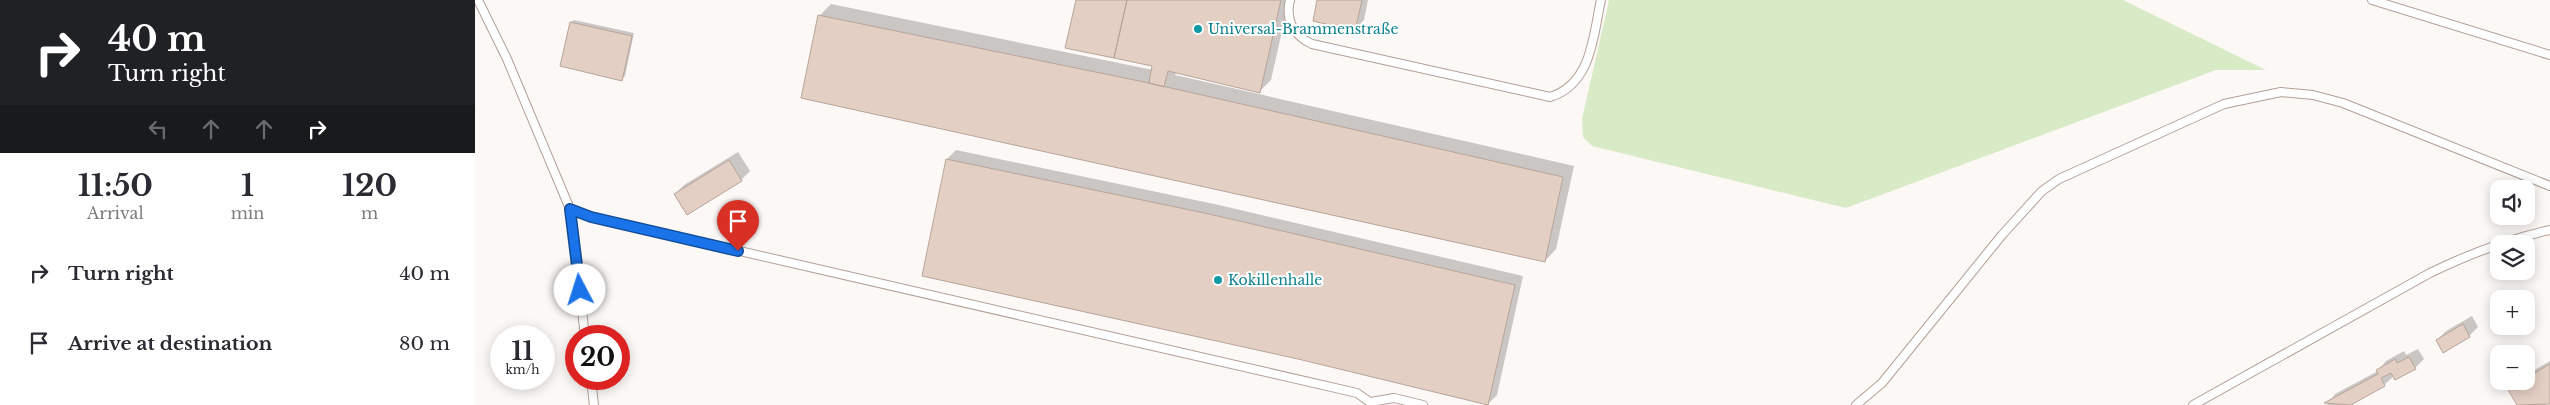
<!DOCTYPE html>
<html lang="en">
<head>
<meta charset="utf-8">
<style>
  :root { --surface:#fff; --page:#f7f7f7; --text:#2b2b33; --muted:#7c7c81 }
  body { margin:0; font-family:"Libre Baskerville",serif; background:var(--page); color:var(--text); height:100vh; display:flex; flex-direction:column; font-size:19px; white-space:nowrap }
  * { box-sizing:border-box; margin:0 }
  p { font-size:16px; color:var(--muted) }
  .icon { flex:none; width:28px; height:28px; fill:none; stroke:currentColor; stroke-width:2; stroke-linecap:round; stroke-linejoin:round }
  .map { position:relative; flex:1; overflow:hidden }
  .sheet { display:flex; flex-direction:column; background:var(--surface); width:475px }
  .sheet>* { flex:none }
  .top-card { background:#202124; color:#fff; overflow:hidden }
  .fabs { position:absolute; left:2015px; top:180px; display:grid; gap:10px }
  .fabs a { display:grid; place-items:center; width:45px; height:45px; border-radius:10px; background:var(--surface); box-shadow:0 2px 12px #0003; font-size:25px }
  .speed { position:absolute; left:15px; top:325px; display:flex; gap:10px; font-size:25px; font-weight:700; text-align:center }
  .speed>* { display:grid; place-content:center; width:65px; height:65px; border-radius:50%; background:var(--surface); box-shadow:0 2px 12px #0003; line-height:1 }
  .speed small { font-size:12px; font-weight:400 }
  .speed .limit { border:8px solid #d22; background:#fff; color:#111 }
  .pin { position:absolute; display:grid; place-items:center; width:42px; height:42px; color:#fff; margin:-51px -21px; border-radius:50% 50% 50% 0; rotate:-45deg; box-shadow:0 0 5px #0007 }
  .pin .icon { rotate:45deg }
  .me { position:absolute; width:55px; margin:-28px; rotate:355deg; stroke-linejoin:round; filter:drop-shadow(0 0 4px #0008) }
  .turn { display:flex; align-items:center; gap:18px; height:105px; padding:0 25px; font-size:22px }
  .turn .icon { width:65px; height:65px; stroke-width:2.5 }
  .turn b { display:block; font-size:35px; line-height:42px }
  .lanes { display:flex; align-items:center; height:48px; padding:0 25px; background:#0003; justify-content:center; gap:25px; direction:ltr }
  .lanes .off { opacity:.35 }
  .eta { display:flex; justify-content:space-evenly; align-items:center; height:85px; text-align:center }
  .eta b { font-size:30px; font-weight:800; line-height:35px }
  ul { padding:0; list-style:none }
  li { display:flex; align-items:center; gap:15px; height:70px; padding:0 25px }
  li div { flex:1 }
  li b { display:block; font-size:19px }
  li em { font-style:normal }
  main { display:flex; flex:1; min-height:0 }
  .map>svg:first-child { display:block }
  .green { fill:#d9ebc6 }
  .shadow { fill:#0003 }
  .building { fill:#e4cfc5; stroke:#b8a49a }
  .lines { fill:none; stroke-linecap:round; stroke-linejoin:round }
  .lane-casing { stroke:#b39f96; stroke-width:10 }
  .lane { stroke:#fff; stroke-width:8 }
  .route-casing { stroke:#114b97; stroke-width:12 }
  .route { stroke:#1a73e8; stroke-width:9 }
  .culture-dot { fill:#0f9aa8; stroke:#fff; stroke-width:2 }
  .labels { text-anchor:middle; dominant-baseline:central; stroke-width:4; stroke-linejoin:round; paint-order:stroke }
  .culture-label { font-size:14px; fill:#0d838f; stroke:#fff; text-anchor:start }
</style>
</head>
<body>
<main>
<section class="sheet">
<div class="top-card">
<div class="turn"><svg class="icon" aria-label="right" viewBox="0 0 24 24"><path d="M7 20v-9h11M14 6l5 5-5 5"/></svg><div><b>40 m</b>Turn right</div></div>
<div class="lanes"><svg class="icon off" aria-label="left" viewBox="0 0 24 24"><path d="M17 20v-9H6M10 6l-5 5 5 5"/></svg><svg class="icon off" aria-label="ahead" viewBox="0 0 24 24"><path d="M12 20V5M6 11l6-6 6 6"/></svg><svg class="icon off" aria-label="ahead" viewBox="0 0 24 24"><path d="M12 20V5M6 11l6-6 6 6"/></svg><svg class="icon" aria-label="right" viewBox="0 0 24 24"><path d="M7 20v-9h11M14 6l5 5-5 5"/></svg></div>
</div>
<div class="eta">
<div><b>11:50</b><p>Arrival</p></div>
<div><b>1</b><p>min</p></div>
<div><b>120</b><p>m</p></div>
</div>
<ul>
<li><svg class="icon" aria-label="right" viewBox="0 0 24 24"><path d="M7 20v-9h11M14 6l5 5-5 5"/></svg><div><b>Turn right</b></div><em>40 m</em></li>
<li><svg class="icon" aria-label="arrive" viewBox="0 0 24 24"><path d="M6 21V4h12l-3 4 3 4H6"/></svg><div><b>Arrive at destination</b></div><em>80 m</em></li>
</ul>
</section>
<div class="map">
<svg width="2075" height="405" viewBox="0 0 2075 405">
  <rect width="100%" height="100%" fill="#fcf8f6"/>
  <path class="green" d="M1134 0H1648L1791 70H1741L1371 208 1117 146 1108 137 1107 119Z"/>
  <path class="shadow" d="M602 0H814L796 80 785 91 701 72 700 75 1099 166 1081 249 1070 261 344 16 356 4 678 70 679 65Z
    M844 0H893L889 20 880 29Z
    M99 20 159 33 150 76 147 79 96 22Z
    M481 150 744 205 1048 276 1022 395 1013 404 472 159Z
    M263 152 275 171 266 180 200 194 209 185Z
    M2042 293 2046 299H2035L2037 297Z
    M1997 316 2003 327 1994 336 1962 340 1971 331Z
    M1943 349 1949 359 1940 368 1919 376 1909 385 1874 405H1852L1860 394 1903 371 1911 361 1929 351 1931 355Z
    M2075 361V402L2070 405H2043L2034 388 2041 381H2051V375Z"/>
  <path class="building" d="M601 0H652L639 58 590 48Z
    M652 0H806L785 93 693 71 689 87 674 83 677 66 639 58Z
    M842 0H887L880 31 838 21Z
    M343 15 674 83 1088 177 1070 262 326 98Z
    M95 22 157 36 147 81 85 66Z
    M471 159 734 214 1040 285 1013 405 823 359 447 276Z
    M254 160 267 181 212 215 199 194Z
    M1988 324 1995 337 1968 353 1961 340Z
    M1934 357 1941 369 1920 380 1916 373 1906 378 1910 386 1876 405 1849 403 1903 374 1901 370 1920 359 1922 363Z
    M2075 364V404L2042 405 2032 388 2045 381H2051V378Z"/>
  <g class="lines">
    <g class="lane-casing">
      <path id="lane" d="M3 0 32 59 95 209 110 336
        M815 0C810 20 819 36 837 44L1075 97C1117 84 1118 36 1126 0
        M1897 0 2075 55
        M95 209 117 217 882 393 899 405
        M116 379 119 405
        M896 402 919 398 948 405
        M1381 405 1407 383 1527 235 1567 191 1584 179 1749 104 1806 92 1838 95 1868 103 2075 186
        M1718 405 1955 273C1994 254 2033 239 2075 230"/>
    </g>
    <use href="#lane" class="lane"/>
  </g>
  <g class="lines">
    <g class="route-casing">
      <path id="route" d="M105 290 95 209 116 217 263 251"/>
    </g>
    <use href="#route" class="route"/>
  </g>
  <g class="culture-dot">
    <circle cx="723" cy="29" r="5"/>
    <circle cx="743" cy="280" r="5"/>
  </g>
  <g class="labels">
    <g class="culture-label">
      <text x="733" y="29">Universal-Brammenstraße</text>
      <text x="753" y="280">Kokillenhalle</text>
    </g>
  </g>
</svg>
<div class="fabs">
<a><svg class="icon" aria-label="sound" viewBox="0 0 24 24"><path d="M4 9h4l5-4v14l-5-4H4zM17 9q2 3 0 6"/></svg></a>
<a><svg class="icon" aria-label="layers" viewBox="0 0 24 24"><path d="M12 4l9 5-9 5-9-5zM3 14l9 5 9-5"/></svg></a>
<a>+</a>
<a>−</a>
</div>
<div class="speed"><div>11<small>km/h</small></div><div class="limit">20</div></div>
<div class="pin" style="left:263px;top:251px;background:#d93025"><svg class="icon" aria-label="arrive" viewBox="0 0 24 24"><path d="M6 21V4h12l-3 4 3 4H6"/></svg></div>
<svg class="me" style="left:105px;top:290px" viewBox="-20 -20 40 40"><circle r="19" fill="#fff"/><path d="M0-13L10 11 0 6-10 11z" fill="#1a73e8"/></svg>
</div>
</main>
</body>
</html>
